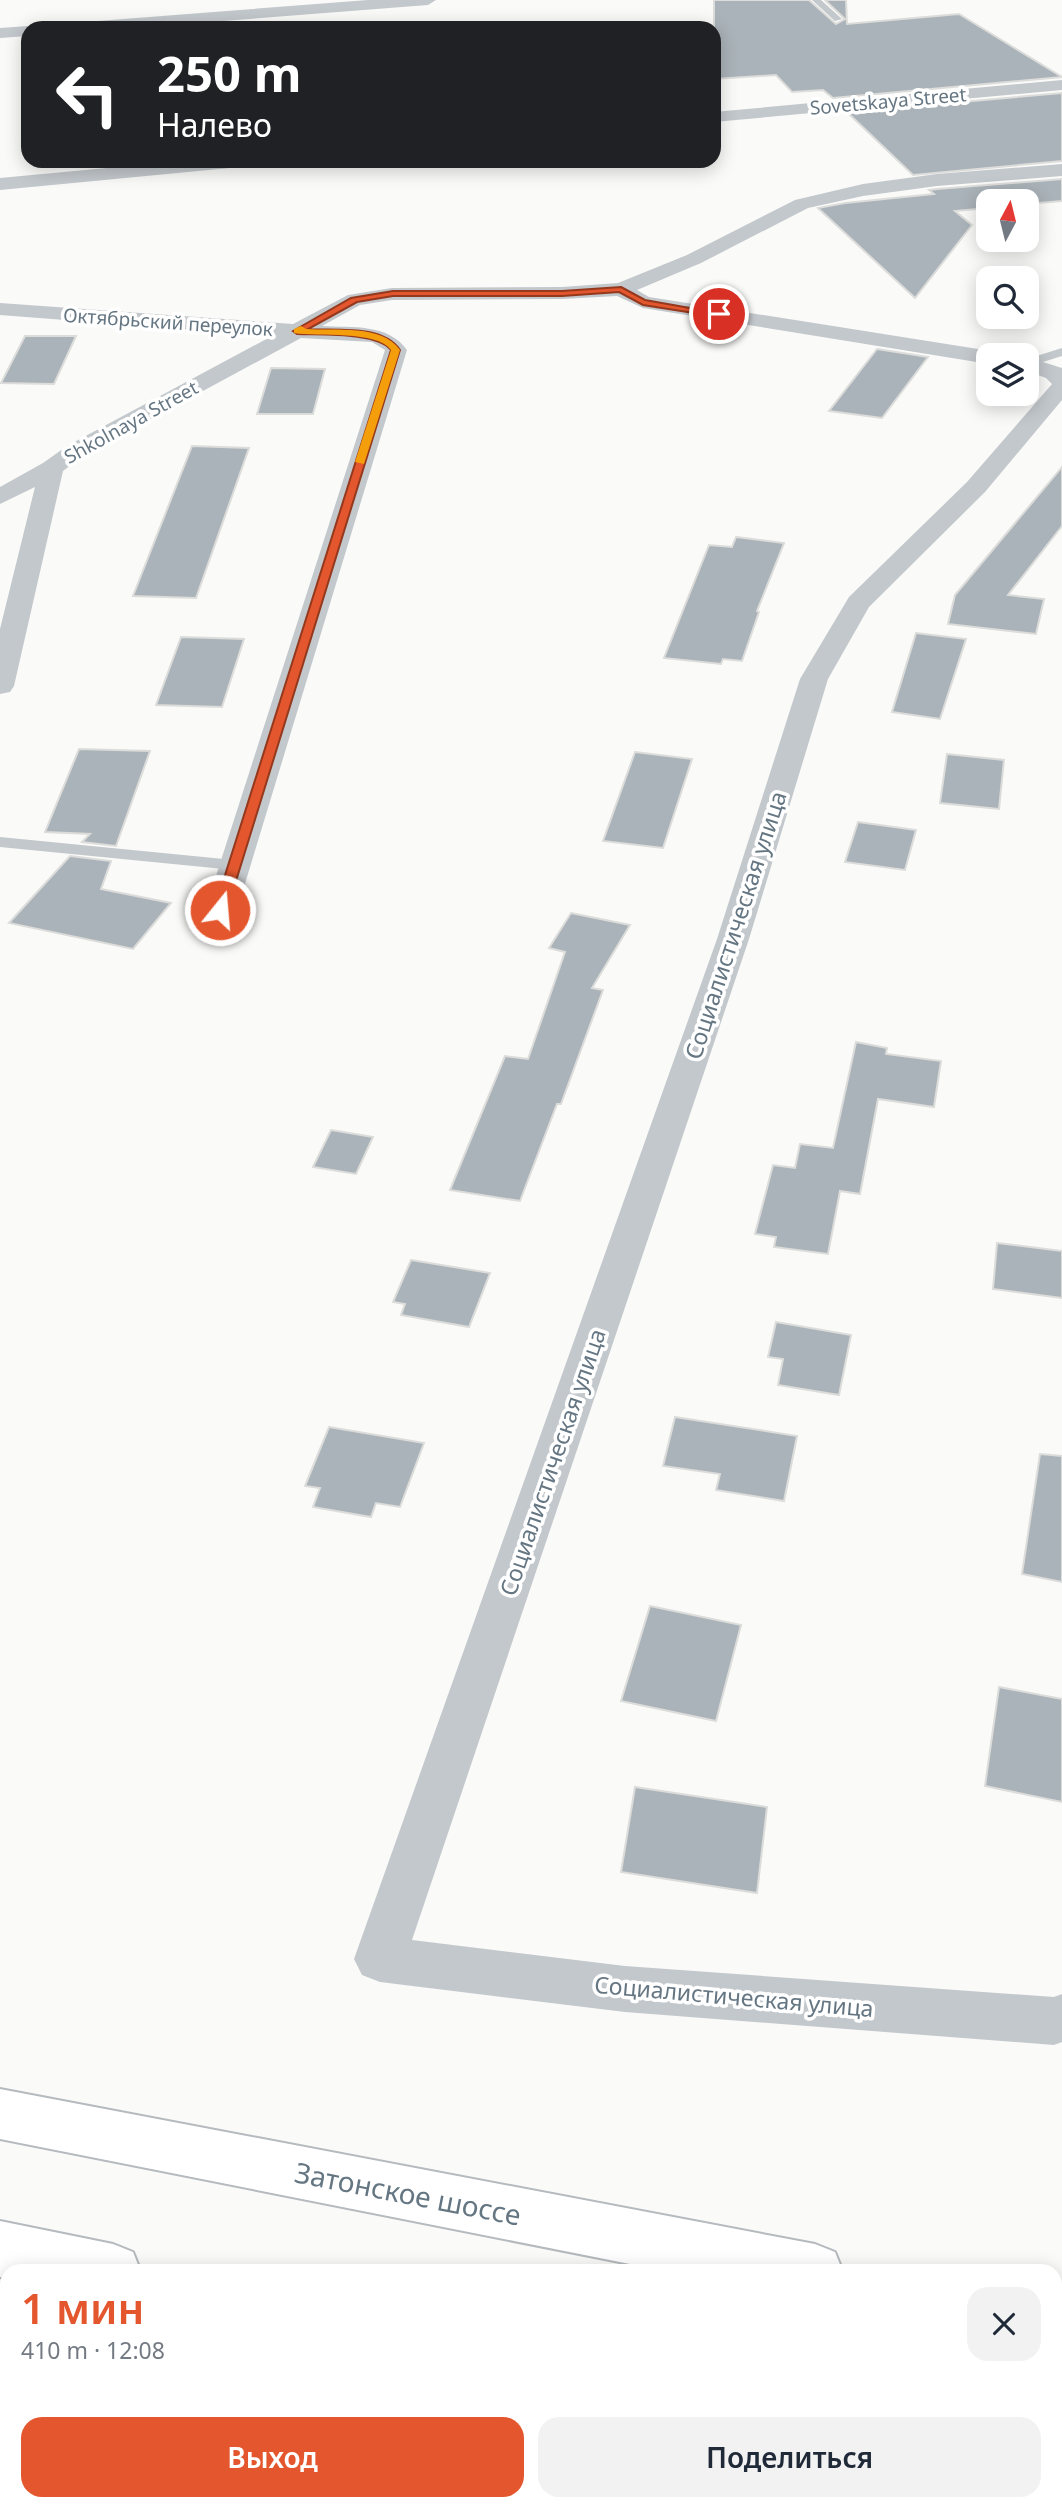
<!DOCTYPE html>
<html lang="ru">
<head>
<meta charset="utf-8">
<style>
  :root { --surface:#fff; --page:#f2f2f3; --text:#1f2937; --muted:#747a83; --accent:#e4572e }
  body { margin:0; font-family:"Noto Sans",sans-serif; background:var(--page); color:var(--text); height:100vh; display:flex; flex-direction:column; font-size:26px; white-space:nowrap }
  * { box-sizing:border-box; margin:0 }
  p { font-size:23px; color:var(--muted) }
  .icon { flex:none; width:38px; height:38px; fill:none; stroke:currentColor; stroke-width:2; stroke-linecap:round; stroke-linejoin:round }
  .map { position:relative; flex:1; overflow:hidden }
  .details { position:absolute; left:0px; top:2264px; width:1062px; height:247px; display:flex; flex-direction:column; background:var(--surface); border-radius:21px 21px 0 0; box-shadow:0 4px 18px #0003 }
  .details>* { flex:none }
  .hud { position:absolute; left:21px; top:21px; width:700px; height:147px; border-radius:21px; box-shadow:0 4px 18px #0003; background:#202124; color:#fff; overflow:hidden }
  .needle { width:46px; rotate:7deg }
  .controls { position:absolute; left:976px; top:189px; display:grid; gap:14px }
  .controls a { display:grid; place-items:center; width:63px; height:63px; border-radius:14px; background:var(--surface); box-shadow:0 4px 18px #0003; font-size:35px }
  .pin { position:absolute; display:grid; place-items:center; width:60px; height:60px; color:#fff; margin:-30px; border:4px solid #fff; border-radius:50%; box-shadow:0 2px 7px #0007 }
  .me { position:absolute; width:77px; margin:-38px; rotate:17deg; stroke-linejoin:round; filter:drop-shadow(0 0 5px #0008) }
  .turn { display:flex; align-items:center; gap:24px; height:147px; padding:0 21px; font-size:32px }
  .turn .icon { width:91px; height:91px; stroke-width:2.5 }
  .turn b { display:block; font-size:49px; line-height:60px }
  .round { display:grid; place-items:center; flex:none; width:74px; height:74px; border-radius:21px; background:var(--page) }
  .overview { display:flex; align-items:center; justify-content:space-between; height:119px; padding:0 21px }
  h1 { font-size:42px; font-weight:600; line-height:52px; color:var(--accent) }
  .cta { display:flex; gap:14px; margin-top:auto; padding:14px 21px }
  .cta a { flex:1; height:80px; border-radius:21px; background:var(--accent); color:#fff; font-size:28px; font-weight:600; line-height:80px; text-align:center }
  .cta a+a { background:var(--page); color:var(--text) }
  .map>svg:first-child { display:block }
  .green { fill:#dadfd7 }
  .building { fill:#aab3b9; stroke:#dcdcda; stroke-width:2 }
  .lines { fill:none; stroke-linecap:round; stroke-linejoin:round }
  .primary-casing { stroke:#b5babe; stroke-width:4 }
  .lane { fill:#c3c8cc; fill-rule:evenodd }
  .street { fill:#c3c8cc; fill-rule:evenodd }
  .primary { fill:#fff; fill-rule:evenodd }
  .route { fill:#e4572e; stroke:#94391e; stroke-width:2 }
  .slow { fill:#f59e0b }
  .labels { text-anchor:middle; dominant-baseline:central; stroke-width:7; stroke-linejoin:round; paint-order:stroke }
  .far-street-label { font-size:19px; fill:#657683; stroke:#fff }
  .street-label { font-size:23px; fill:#657683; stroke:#fff }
  .near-street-label { font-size:28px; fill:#657683; stroke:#fff }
</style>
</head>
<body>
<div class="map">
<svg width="1062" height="2511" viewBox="0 0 1062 2511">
  <rect width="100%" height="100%" fill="#fafaf8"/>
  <path class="green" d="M0 2359 7 2361V2504H683L715 2511H0Z"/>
  <path class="building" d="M714 0H809L836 24 845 19 825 0H846L847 24 959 14 1062 77 833 98 823 90 792 92 776 75 714 79Z
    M1062 93V161L913 175 847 112Z
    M1062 179V201L1027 204V201H989V208L955 211 972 225 915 298 818 208 845 203 934 194 929 190 937 189Z
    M25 336H76L54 384 1 383Z
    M877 349 928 357 882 418 829 411Z
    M271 368 325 369 313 414H257Z
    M192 446 249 448 196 598 133 596Z
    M1062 467V526L1008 595 1044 599 1036 634 948 624 955 595Z
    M736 537 784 543 757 611 759 612 742 661 723 659 721 664 664 658 709 545 732 547Z
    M916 633 966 639 940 719 892 712Z
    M181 637 244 639 222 707 156 705Z
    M79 749 150 751 116 846 82 842 90 834 45 832Z
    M635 752 692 759 663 848 603 841Z
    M947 754 1004 760 999 809 940 803Z
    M858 822 916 830 905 870 845 862Z
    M70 856 111 861 101 889 171 903 133 949 9 923Z
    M571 913 630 925 592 988 603 990 561 1104H557L520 1201 450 1190 505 1056 528 1059 565 952 549 948Z
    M856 1042 887 1048 886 1054 941 1061 934 1107 878 1099 860 1194 840 1191 828 1254 774 1247 776 1237 755 1234 773 1165 795 1168 800 1144 833 1148Z
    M331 1130 373 1137 356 1174 313 1167Z
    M997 1243 1062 1251V1298L993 1289Z
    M411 1260 490 1273 469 1327 401 1315 405 1304 393 1302Z
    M776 1322 851 1335 839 1395 778 1385 783 1359 768 1357Z
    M675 1417 797 1436 784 1501 716 1490 720 1474 663 1466Z
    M329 1427 424 1443 400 1507 376 1503 371 1517 313 1507 320 1488 305 1486Z
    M1040 1454 1062 1456V1582L1022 1574Z
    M650 1606 741 1625 716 1721 621 1701Z
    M999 1687 1062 1699V1802L985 1786Z
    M635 1787 767 1807 757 1893 621 1872Z"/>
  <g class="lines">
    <g class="primary-casing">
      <path id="primary" d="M0 2089 815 2244 835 2252 843 2272H670L0 2139Z
        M0 2221 113 2244 133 2252 141 2272H7V2278L0 2277Z
        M1055 2289 1062 2290V2348L1055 2347Z
        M1055 2453 1062 2454V2511H1049L1033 2504H1055Z"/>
    </g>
    <path class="lane" d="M812 0H821L842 19 835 21Z
      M1062 348V356L1027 367V359Z
      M0 837 234 860 243 865 234 870 0 847Z"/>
    <path class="street" d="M368 0H436L428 5 134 28H64L72 23Z
      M28 26 34 28H28V36L0 38V28Z
      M1062 80V90L714 122V112Z
      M181 161H249L240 167 0 190V178Z
      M1062 164V176L937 186 863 196 808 208 701 263 637 290 649 297 997 352 999 355H989V364L643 308 617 296 562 299 392 300 360 305 322 326C352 328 388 323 407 350L237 910 232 917 221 920 210 917 205 910 385 350 372 342 301 338 83 456 63 471 14 686 10 692 0 694V629L35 487 0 504V487L43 463 67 446 272 336 0 315V303L293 324 348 295 392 288 562 287 618 283 687 255 795 200 863 184 937 174Z
      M1027 357 1062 368V400L985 492 869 607 828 679 749 939 412 1940 625 1966 1054 1997 1062 1994V2042L1054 2045 625 2012 380 1982 362 1975 354 1959 717 939 800 679 849 597 967 482 1052 384 1046 378 1027 371Z"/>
    <use href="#primary" class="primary"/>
  </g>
  <path class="route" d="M621 287 645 300 724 314 719 317 643 305 619 292 562 296H393L357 302 308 329C336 331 382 324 400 350L227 910 220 914 216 912 214 910 391 350C378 332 320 335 297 334L293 331 351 298 393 291H562Z"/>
  <path class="slow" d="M301 326 306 329C335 331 382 324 400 350L364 464 355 462 391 350C377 330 318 337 294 333V329Z"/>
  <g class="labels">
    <g class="far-street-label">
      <text transform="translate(888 101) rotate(-5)">Sovetskaya Street</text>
      <text transform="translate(168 322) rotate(4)">Октябрьский переулок</text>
      <text transform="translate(131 422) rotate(-29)">Shkolnaya Street</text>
    </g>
    <g class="street-label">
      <text transform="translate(735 925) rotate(-72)">Социалистическая улица</text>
      <text transform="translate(552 1462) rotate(-71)">Социалистическая улица</text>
      <text transform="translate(734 1996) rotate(5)">Социалистическая улица</text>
    </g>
    <g class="near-street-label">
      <text transform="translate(408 2193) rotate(11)">Затонское шоссе</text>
    </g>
  </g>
</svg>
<div class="controls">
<a><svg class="needle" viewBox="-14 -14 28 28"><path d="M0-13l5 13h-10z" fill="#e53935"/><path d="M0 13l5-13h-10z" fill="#747a83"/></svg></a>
<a><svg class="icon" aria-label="search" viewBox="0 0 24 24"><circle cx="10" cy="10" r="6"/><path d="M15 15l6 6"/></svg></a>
<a><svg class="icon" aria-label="layers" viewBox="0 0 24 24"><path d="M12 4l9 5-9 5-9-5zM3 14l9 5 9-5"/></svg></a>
</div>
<div class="pin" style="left:719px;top:314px;background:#d93025"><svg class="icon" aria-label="arrive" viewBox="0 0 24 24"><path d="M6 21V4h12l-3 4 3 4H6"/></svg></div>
<svg class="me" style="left:220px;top:910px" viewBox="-20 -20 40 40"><circle r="17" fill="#e4572e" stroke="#fff" stroke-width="3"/><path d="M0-11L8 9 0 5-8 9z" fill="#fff"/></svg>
<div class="hud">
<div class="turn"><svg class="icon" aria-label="left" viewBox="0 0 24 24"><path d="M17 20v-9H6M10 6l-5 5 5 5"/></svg><div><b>250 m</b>Налево</div></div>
</div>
<section class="details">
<div class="overview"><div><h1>1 мин</h1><p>410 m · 12:08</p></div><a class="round"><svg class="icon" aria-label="close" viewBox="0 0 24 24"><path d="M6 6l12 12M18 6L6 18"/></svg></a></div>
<div class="cta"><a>Выход</a><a>Поделиться</a></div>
</section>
</div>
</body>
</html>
